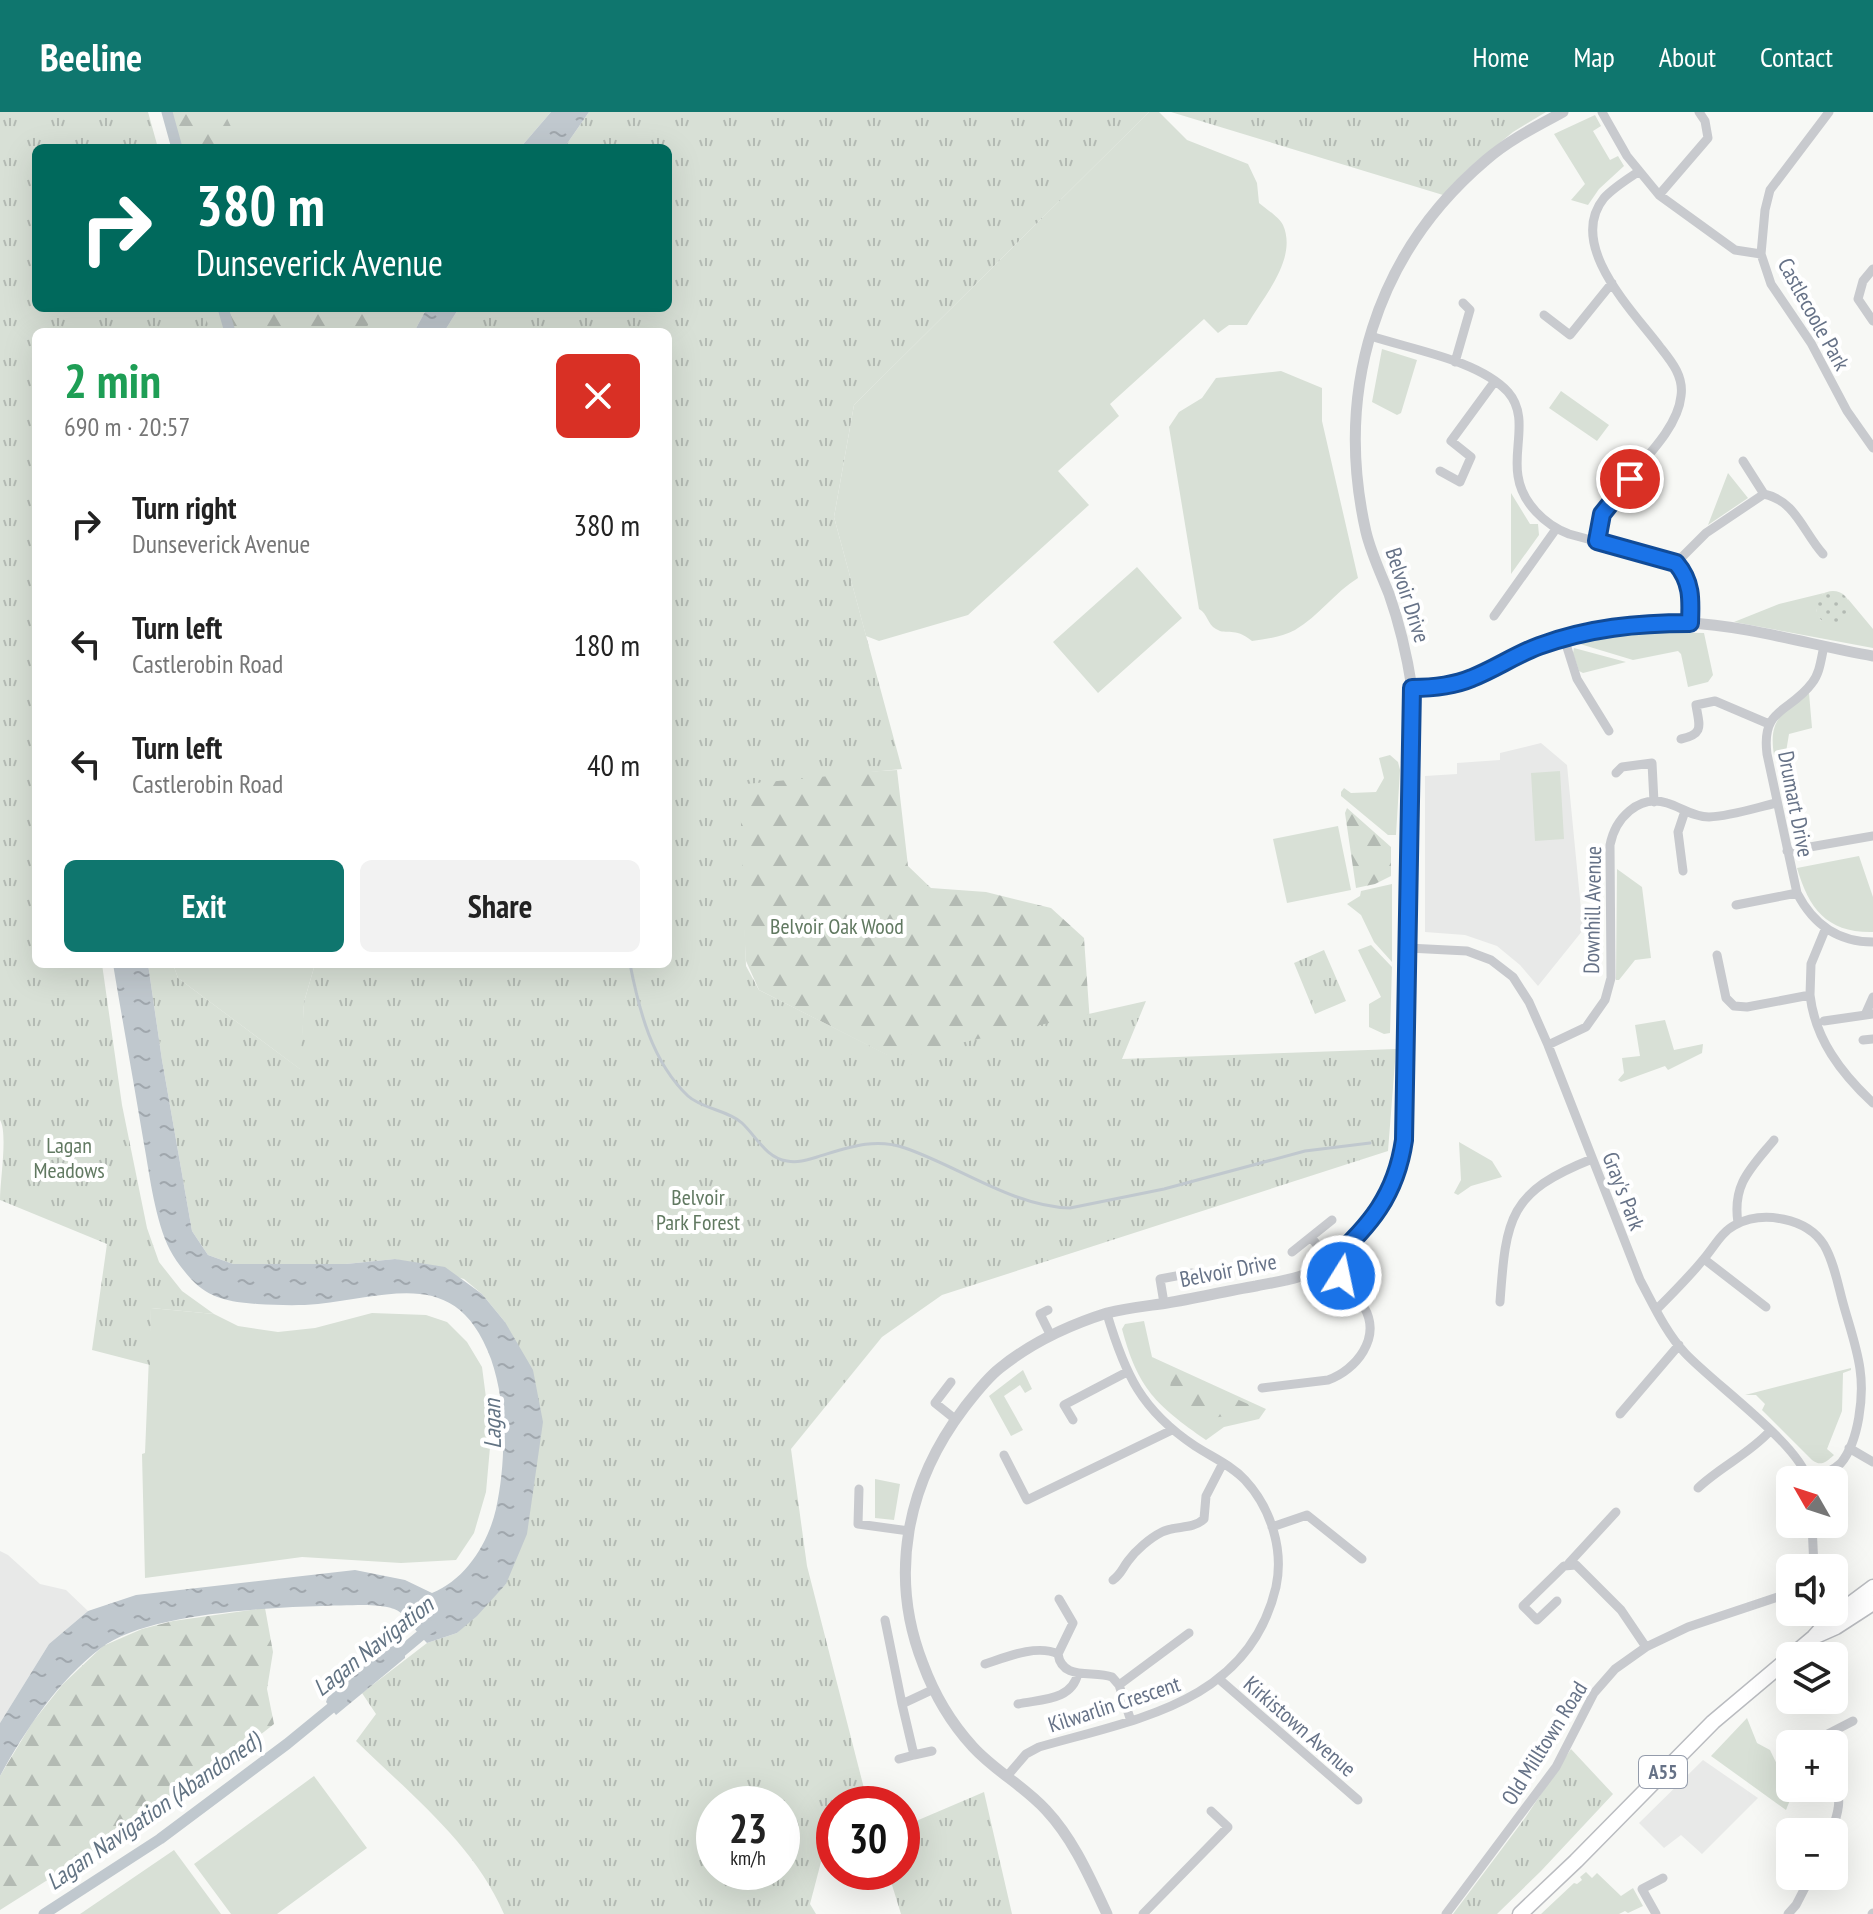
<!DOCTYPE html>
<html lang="en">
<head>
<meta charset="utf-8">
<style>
  :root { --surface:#fff; --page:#f2f2f2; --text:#222; --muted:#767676; --accent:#0f766e }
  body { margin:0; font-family:"PT Sans Narrow",sans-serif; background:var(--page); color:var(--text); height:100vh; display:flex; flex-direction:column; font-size:30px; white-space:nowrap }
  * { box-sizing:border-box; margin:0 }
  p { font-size:26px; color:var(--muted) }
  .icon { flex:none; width:44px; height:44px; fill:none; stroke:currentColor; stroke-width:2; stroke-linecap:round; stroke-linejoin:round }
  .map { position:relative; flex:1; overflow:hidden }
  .side { position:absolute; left:32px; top:216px; width:640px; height:640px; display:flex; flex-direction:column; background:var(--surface); border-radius:12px; box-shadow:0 8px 32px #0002 }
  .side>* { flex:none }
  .hud { position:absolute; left:32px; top:32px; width:640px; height:168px; border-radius:12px; box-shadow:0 8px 32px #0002; background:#00695c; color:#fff; overflow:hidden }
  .needle { width:52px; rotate:309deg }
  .fabs { position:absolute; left:1776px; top:1354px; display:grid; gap:16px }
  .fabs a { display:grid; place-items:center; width:72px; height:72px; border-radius:12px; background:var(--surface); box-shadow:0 8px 32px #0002; font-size:40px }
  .speed { position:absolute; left:696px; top:1674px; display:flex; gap:16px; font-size:40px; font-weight:700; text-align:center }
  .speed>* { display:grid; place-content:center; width:104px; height:104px; border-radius:50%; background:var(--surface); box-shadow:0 8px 32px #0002; line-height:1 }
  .speed small { font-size:20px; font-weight:400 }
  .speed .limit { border:12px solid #d22; background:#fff; color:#111 }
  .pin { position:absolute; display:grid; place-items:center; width:68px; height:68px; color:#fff; margin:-34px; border:4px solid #fff; border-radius:50%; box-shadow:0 2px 8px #0007 }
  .me { position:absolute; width:88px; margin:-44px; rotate:10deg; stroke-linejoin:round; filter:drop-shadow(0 0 6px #0008) }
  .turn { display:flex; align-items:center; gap:28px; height:168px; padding:0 32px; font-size:36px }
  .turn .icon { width:104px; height:104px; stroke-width:2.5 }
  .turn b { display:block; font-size:56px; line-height:68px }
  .round { display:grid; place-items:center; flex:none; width:84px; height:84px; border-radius:12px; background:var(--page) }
  .headline { display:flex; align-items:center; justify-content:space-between; height:136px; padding:0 32px }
  h1 { font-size:48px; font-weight:800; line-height:60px; color:#1e9e55 }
  .cta { display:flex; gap:16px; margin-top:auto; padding:16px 32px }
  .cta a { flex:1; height:92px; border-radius:12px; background:var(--accent); color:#fff; font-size:32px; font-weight:800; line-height:92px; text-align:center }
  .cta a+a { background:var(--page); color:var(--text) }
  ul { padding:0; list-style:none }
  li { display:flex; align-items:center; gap:24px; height:120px; padding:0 32px }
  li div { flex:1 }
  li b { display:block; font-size:30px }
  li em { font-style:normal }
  header { display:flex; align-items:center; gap:48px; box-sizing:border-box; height:112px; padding:0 40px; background:var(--accent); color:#fff }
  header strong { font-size:38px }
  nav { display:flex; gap:44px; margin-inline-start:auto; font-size:28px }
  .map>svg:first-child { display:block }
  .built { fill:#e8e9e8 }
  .grass { fill:#d8e0d6 }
  .forest { fill:url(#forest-firs) }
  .park { fill:url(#park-tufts); fill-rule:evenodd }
  .garden { fill:url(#garden-dots) }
  .water { fill:url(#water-ripples) }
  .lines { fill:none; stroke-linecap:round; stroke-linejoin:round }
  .stream { stroke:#c0c8ce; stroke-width:3 }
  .canal { stroke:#c0c8ce; stroke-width:11 }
  .trunk-casing { stroke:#babcc0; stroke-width:17 }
  .minor { stroke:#c8cace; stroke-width:9 }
  .tertiary { stroke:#c8cace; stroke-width:11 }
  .trunk { stroke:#fff; stroke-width:14 }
  .route-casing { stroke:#114b97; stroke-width:20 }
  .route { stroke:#1a73e8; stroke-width:14 }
  .labels { text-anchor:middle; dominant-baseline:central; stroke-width:8; stroke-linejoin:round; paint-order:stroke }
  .shield { fill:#fff; stroke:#949cab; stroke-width:2 }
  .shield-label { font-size:20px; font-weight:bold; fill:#667287 }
  .street-label { font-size:22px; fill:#667287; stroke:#fff }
  .park-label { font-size:22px; fill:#617961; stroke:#fff }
  .water-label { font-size:24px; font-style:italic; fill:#627383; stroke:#fff }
</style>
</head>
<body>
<header>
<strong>Beeline</strong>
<nav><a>Home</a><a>Map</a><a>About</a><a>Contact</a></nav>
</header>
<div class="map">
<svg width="1873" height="1802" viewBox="0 0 1873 1802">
  <defs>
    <pattern id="forest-firs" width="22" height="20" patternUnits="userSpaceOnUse" patternTransform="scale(2)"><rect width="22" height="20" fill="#d8e0d6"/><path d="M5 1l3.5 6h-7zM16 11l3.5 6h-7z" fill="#b3bab3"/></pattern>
    <pattern id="park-tufts" width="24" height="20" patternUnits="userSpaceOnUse" patternTransform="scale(2)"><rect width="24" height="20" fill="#d8e0d6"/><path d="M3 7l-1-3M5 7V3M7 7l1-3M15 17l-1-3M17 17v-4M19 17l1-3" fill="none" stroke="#b3bab3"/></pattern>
    <pattern id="garden-dots" width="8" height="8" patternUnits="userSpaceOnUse" patternTransform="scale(2)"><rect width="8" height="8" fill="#d8e0d6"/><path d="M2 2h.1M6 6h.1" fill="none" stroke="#b3bab3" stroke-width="1.8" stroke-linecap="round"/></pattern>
    <pattern id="water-ripples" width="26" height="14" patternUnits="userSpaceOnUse" patternTransform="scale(2)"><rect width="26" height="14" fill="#c0c8ce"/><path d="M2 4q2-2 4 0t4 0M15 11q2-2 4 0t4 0" fill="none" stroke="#a0a7ad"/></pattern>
  </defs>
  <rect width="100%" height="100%" fill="#f7f8f5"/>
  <path class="built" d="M1541 631 1567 653 1583 818 1538 874 1520 853 1497 834 1465 823 1425 820V664L1457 662V651L1500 648V641Z
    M0 1439 8 1443 40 1472 66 1478 88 1499 49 1532 0 1611Z
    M1703 1648 1758 1686 1702 1742 1681 1723 1664 1736 1639 1711Z"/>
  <path class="grass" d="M175 0H551L520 36H185Z
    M1149 0H1159L1187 28 1248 52 1257 71 1259 91C1266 97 1279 105 1283 113 1298 147 1263 185 1247 213H1229L1218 221 1204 207 1110 292 1119 304 1058 359 1089 393 968 503 879 529 866 524 834 405 854 293Z
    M1595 3 1601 14 1593 19 1610 48 1618 44 1624 54 1599 77 1588 93 1571 88 1585 72 1554 22Z
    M231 196H427L414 220H240Z
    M1382 237 1417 248 1401 301 1397 303 1372 290Z
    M1281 259 1322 276V309L1358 466C1335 480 1319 504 1295 518 1282 525 1267 527 1252 529 1234 514 1227 524 1216 517 1207 512 1208 502 1199 497L1169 315 1179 300 1202 286 1216 266Z
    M1561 279 1609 313 1597 329 1549 296Z
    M1728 361 1748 386 1708 413Z
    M1511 381 1530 412H1538L1539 423 1511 462Z
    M1137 455 1182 506 1098 581 1053 530Z
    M1828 480 1823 482 1816 498 1821 509 1849 502 1848 487 1873 517V536L1734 510 1779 492Z
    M1658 520 1704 521 1713 563 1708 570 1688 575 1681 542 1678 539 1633 548 1580 532 1600 526Z
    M1574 536 1626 550 1583 561 1579 559 1573 541Z
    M1809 581 1812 616 1789 622 1786 640 1780 644 1774 643C1768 606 1783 601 1809 581Z
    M1390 643 1398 650 1400 658 1396 723H1388L1341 684V680L1344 676 1351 681 1376 680 1384 666 1379 646Z
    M1560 659 1564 727 1535 729 1531 661Z
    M1338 714 1351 778 1287 791 1273 727Z
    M1859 744 1873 785V820C1827 821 1809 797 1797 756Z
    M1617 757 1642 775 1651 846 1635 848 1619 868H1616Z
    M1392 772V850L1374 830 1361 803 1347 792 1360 784 1361 779Z
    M1371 833 1392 855 1390 921 1384 922 1369 915V892L1381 885 1358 838Z
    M173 852H315L304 890 301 958 178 866Z
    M1665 908 1674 938 1703 932 1702 941 1668 958 1665 954 1621 970 1618 968 1624 961 1622 946 1640 944 1635 913Z
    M1459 1030 1492 1049 1502 1065 1471 1074 1458 1083 1454 1081 1461 1068Z
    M151 1196 214 1202 238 1214 278 1220 315 1216 372 1201 426 1203 447 1210 467 1230 482 1255 491 1324 486 1380 474 1421 456 1448 401 1451 302 1445 145 1466 142 1342 145 1341Z
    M1144 1209 1152 1245 1266 1297 1259 1307 1224 1315 1206 1328C1156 1293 1138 1277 1122 1217L1125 1212Z
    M1851 1256V1258L1843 1261 1842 1299 1827 1337 1834 1343C1826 1350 1821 1355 1812 1348L1762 1298 1765 1292 1756 1283H1745Z
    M1023 1258 1032 1277 1025 1281 1020 1273 1004 1284 1023 1318 1011 1324 989 1284Z
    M875 1367 900 1372 894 1408 875 1406Z
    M1747 1606 1757 1631 1770 1638 1792 1683 1786 1698 1711 1644Z
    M314 1664 367 1736 277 1802H231L194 1752Z
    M174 1738 221 1802H80L83 1800Z
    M1586 1760 1592 1766 1597 1761 1621 1784 1633 1776 1643 1794 1628 1801 1625 1799 1619 1802H1541L1574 1771 1577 1772 1582 1768 1580 1765Z"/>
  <path class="forest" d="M170 0H224L241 36H181Z
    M189 196H375L365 220H197Z
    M897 658 908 754 931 776 986 780 1051 796 1084 826 1091 925 915 963 887 943 759 878 746 849 736 689 746 667Z
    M1347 696 1391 735V764L1375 772 1356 776 1345 701Z
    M1172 1258 1259 1297 1189 1311 1168 1296Z
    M265 1496 273 1540 267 1577 274 1612 187 1680 0 1798V1664L32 1611 63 1572 103 1534 142 1517 173 1509Z"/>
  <path class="park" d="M0 0H148L158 36H36V196H203L210 220H36V852H102L122 993 147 1116 159 1150 182 1179 214 1202 151 1196 150 1253 92 1238 107 1132 0 1088C0 1068 8 1021 0 1008Z
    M589 0H1149L854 293 834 405 902 657 746 672 740 684 746 854 759 878 894 946 1146 889 1122 947 1396 937 1388 1039 942 1183 882 1225 791 1337 807 1454 868 1692H834V1744L821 1750 810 1792 816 1802H504C474 1732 410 1682 356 1629L376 1602 362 1581 427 1531 457 1521 506 1472 505 1210 482 1182 464 1167 395 1147 346 1152H233L208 1143 192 1119 162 948 148 852H173L178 866 300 957 304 890 315 852H668V220H444L459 196H668V36H564ZM714 1692H782V1760H714Z
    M1171 0H1546L1513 20 1468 57 1443 83Z
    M1324 838 1346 889 1315 902 1294 851Z
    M1571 1637 1613 1682 1541 1759 1497 1802H1453L1525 1706Z
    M984 1680 1012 1802H901L888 1760H902V1715Z"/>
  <path class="garden" d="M1816 496a17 17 0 1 1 34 0a17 17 0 1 1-34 0Z"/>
  <path class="water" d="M551 0H589L564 36H520Z
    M427 196H459L444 220H414Z
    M113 852H148L162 948 192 1119 208 1143 233 1152H346L395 1147 445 1155 482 1182 505 1210 533 1258 543 1310 527 1422 506 1472 477 1504 457 1521 427 1531C400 1502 408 1494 363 1493 299 1494 151 1497 101 1536 58 1569 26 1617 0 1664V1611L49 1532 88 1499 136 1483 355 1458 405 1468 432 1481C465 1468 488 1432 496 1397 506 1350 507 1293 491 1247 457 1155 393 1184 318 1192 297 1194 277 1193 257 1192 230 1190 210 1187 191 1167 184 1159 175 1148 170 1138 155 1108 150 1065 144 1032 134 972 123 912 113 852Z
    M396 1529 405 1536V1546L336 1603 326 1590 329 1582Z"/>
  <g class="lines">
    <path class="stream" d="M630 852C639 898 652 950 688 984 702 997 728 998 742 1011 756 1024 766 1046 787 1049 798 1051 807 1048 817 1045 847 1036 874 1025 905 1036 958 1054 1014 1095 1070 1096L1164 1077 1305 1039 1370 1031"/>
    <path class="canal" d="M167 0 177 36
      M223 196 230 220
      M396 1544 432 1514
      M44 1802 160 1727 287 1632 342 1587"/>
    <g class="trunk-casing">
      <path id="trunk" d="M1818 1523 1836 1515 1873 1491
        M1520 1802 1576 1749 1713 1610 1814 1525 1830 1507 1873 1475"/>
    </g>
    <path class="minor" d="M1602 0 1627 44 1659 83 1735 138 1761 142
      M1829 0 1770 78 1765 98 1761 142 1771 172 1811 231 1847 299 1873 336
      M1659 83 1708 26 1705 9 1699 0
      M1873 157 1863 169 1858 187 1873 209
      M1544 203 1570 223 1612 171
      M1371 224C1413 238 1478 248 1508 280 1529 304 1513 336 1518 364 1522 391 1545 413 1569 422L1676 451C1692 470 1691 487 1690 511
      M1455 250 1470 198 1463 191
      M1743 349 1764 382
      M1440 359 1460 370 1471 345 1451 329 1495 269
      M1597 429C1599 419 1599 408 1604 399 1623 364 1677 325 1681 284 1684 264 1671 249 1660 235 1633 199 1566 133 1604 86 1613 76 1626 68 1638 60
      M1676 451 1706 421 1764 382C1796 389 1803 420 1823 442
      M1494 504 1556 417
      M1564 526 1577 567 1609 619
      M1824 534C1821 547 1820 561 1812 571 1790 601 1761 595 1767 642L1797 781C1813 812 1837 830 1873 830
      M1681 627C1705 622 1699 613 1696 593L1715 589 1769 612
      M1616 661 1622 655 1652 651 1654 690
      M1787 739 1873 724
      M1683 759 1678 720 1685 699
      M1736 793 1797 781
      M1408 836 1467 839 1491 848 1513 865 1529 890 1548 933 1640 1168C1653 1192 1666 1221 1685 1241 1714 1272 1799 1332 1808 1368
      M1717 843 1726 886 1734 894 1747 895 1810 883 1811 852 1825 818
      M1810 883C1815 927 1841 961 1873 991
      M1865 903 1873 885
      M1824 909 1873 902
      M1863 928 1873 927
      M1548 933 1586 915 1605 888 1611 866 1610 733C1615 707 1638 682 1667 691 1681 695 1693 705 1709 705 1731 704 1755 696 1776 691
      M1738 1111C1732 1072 1751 1056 1774 1028
      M1292 1140 1332 1108
      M1704 1147 1766 1195
      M1500 1190C1506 1105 1509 1080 1592 1047
      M1164 1191 1160 1167 1192 1161
      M1048 1198 1040 1202 1051 1224
      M1656 1198C1672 1182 1688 1166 1702 1149 1713 1137 1721 1120 1735 1113 1763 1098 1807 1106 1824 1133 1834 1150 1838 1173 1843 1191 1849 1213 1857 1235 1860 1257 1864 1284 1859 1329 1841 1351 1832 1360 1820 1363 1808 1367
      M951 1270 935 1291 955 1307
      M1262 1276 1328 1268C1356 1258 1382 1226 1364 1195 1350 1170 1328 1148 1311 1125
      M1620 1302 1679 1233
      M1073 1308 1064 1293 1127 1260
      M1849 1336 1873 1350
      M1004 1343 1027 1388 1172 1318
      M1698 1376C1720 1355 1749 1342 1770 1319
      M859 1377 858 1412 909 1419
      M1812 1412 1814 1456
      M1272 1415 1307 1403 1362 1447
      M1569 1451 1616 1400
      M1113 1468C1121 1462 1122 1457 1128 1449 1136 1438 1150 1426 1162 1420 1176 1413 1192 1418 1204 1407L1206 1384 1223 1351
      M1059 1487 1073 1511 1058 1542C1062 1569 1093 1558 1112 1565L1119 1573 1131 1609
      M1557 1489 1537 1508 1523 1494 1564 1454 1576 1453 1621 1498 1646 1535
      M885 1508 902 1592 934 1577
      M985 1552C1006 1545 1037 1532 1058 1542
      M1219 1567 1358 1688
      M1119 1573 1189 1521
      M902 1592 914 1643 932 1639
      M1018 1592C1041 1587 1072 1589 1078 1561
      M1818 1632 1822 1625 1853 1609
      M899 1647 914 1643
      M1008 1663 1026 1642 1039 1635C1136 1607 1249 1591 1276 1475 1284 1438 1271 1396 1245 1368 1231 1353 1212 1345 1195 1334 1141 1298 1125 1262 1107 1202
      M1831 1720C1839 1700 1842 1687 1834 1666
      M1143 1802 1228 1715 1211 1699
      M1446 1802 1556 1655 1594 1581 1615 1557 1646 1535 1688 1515 1790 1481
      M1656 1802 1642 1777 1663 1766
      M1788 1802 1796 1793 1811 1764
      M1872 1802 1873 1801"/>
    <path class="tertiary" d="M1412 576C1431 576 1453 574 1471 566 1504 553 1532 534 1566 525 1606 515 1646 509 1687 511 1745 513 1815 534 1873 544
      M1107 1802C1090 1766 1074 1728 1046 1698 1024 1674 995 1659 973 1635 952 1612 934 1582 923 1552 888 1463 907 1371 964 1296 975 1282 986 1267 1000 1256 1031 1231 1069 1213 1107 1201 1127 1196 1147 1194 1167 1191 1197 1186 1226 1179 1256 1174 1281 1169 1310 1165 1330 1150 1361 1127 1390 1090 1400 1053 1406 1032 1405 1009 1407 987L1412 576C1407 544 1400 513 1389 482 1381 462 1371 441 1366 420 1334 279 1375 142 1486 48 1509 28 1537 14 1563 0"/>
    <use href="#trunk" class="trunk"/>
  </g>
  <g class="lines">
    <g class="route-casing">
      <path id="route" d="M1341 1164 1330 1150C1370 1114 1396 1083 1404 1028L1412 576C1432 576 1453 574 1472 566 1495 557 1515 543 1539 534 1588 516 1637 511 1690 511 1691 487 1692 470 1676 451L1597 429 1602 402 1630 367"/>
    </g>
    <use href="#route" class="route"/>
  </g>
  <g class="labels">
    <rect class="shield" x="1639" y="1644" width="48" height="32" rx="6"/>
    <g class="shield-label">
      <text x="1663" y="1660">A55</text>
    </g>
    <g class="street-label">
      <text transform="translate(1814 202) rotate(61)">Castlecoole Park</text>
      <text transform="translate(1408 483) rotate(72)">Belvoir Drive</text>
      <text transform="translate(1796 692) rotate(79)">Drumart Drive</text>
      <text transform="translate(1592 798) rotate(-89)">Downhill Avenue</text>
      <text transform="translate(1624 1079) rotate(69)">Gray's Park</text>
      <text transform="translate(1228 1158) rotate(-11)">Belvoir Drive</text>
      <text transform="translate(1114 1592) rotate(-18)">Kilwarlin Crescent</text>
      <text transform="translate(1300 1614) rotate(41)">Kirkistown Avenue</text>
      <text transform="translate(1544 1631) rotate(-58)">Old Milltown Road</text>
    </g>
    <g class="park-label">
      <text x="837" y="814">Belvoir Oak Wood</text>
      <text x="69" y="1033">Lagan<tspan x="69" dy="25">Meadows</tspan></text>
      <text x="698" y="1085">Belvoir<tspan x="698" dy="25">Park Forest</tspan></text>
    </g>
    <g class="water-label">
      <text transform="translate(492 1312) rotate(-91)">Lagan</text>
      <text transform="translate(373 1534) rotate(-38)">Lagan Navigation</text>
      <text transform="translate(153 1699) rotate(-35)">Lagan Navigation (Abandoned)</text>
    </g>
  </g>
</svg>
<div class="fabs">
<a><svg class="needle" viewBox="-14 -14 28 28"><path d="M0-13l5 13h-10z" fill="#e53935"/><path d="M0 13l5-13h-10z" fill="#767676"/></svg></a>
<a><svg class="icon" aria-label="sound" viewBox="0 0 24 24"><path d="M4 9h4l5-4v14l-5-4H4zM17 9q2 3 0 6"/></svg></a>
<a><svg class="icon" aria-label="layers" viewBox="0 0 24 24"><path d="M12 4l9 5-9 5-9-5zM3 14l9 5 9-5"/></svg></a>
<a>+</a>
<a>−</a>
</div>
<div class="speed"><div>23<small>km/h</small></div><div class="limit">30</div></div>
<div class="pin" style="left:1630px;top:367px;background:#d93025"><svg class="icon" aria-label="arrive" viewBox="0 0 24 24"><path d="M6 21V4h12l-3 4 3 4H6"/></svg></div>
<svg class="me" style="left:1341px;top:1164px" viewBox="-20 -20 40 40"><circle r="17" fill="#1a73e8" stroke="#fff" stroke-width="3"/><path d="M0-11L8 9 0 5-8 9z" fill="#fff"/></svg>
<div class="hud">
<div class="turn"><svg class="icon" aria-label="right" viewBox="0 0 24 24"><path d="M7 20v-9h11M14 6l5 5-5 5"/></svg><div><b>380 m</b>Dunseverick Avenue</div></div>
</div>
<section class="side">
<div class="headline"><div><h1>2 min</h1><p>690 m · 20:57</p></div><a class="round" style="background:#d93025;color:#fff"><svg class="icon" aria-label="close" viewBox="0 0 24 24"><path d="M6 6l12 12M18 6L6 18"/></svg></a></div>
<ul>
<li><svg class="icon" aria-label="right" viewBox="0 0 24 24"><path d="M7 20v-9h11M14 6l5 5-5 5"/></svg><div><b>Turn right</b><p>Dunseverick Avenue</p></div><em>380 m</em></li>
<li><svg class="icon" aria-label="left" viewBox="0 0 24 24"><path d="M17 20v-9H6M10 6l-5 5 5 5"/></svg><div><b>Turn left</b><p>Castlerobin Road</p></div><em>180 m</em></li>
<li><svg class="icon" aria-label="left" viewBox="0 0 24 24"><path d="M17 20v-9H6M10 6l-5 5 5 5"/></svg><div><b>Turn left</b><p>Castlerobin Road</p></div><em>40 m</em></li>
</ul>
<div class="cta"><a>Exit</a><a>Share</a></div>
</section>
</div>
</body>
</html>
